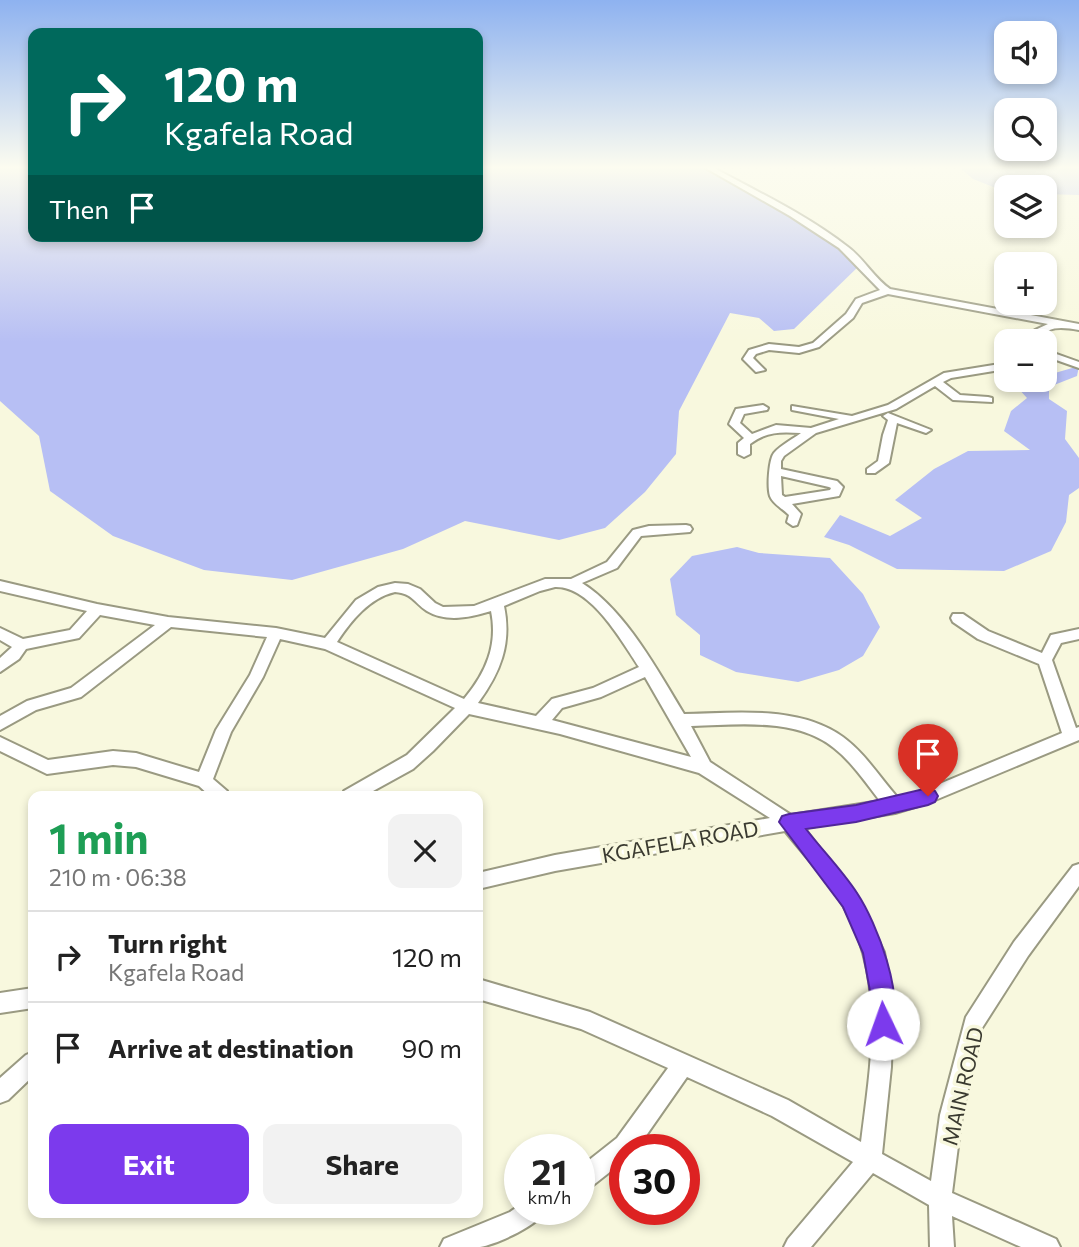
<!DOCTYPE html>
<html lang="en">
<head>
<meta charset="utf-8">
<style>
  :root { --surface:#fff; --page:#f2f2f2; --text:#222; --muted:#767676; --line:#e0e0e0; --accent:#7c3aed }
  body { margin:0; font-family:Commissioner,sans-serif; background:var(--page); color:var(--text); height:100vh; display:flex; flex-direction:column; font-size:26px; white-space:nowrap }
  * { box-sizing:border-box; margin:0 }
  p { font-size:23px; color:var(--muted) }
  .icon { flex:none; width:38px; height:38px; fill:none; stroke:currentColor; stroke-width:2; stroke-linecap:round; stroke-linejoin:round }
  .map { position:relative; flex:1; overflow:hidden }
  .details { position:absolute; left:28px; top:791px; width:455px; height:427px; display:flex; flex-direction:column; background:var(--surface); border-radius:14px; box-shadow:0 4px 10px #0003 }
  .details>* { flex:none }
  .banner { position:absolute; left:28px; top:28px; width:455px; height:214px; border-radius:14px; box-shadow:0 4px 10px #0003; background:#00695c; color:#fff; overflow:hidden }
  .buttons { position:absolute; left:994px; top:21px; display:grid; gap:14px }
  .buttons a { display:grid; place-items:center; width:63px; height:63px; border-radius:14px; background:var(--surface); box-shadow:0 4px 10px #0003; font-size:35px }
  .speed { position:absolute; left:504px; top:1134px; display:flex; gap:14px; font-size:35px; font-weight:700; text-align:center }
  .speed>* { display:grid; place-content:center; width:91px; height:91px; border-radius:50%; background:var(--surface); box-shadow:0 4px 10px #0003; line-height:1 }
  .speed small { font-size:18px; font-weight:400 }
  .speed .limit { border:10px solid #d22; background:#fff; color:#111 }
  .pin { position:absolute; display:grid; place-items:center; width:60px; height:60px; color:#fff; margin:-72px -30px; border-radius:50% 50% 50% 0; rotate:-45deg; box-shadow:0 0 7px #0007 }
  .pin .icon { rotate:45deg }
  .me { position:absolute; width:77px; margin:-38px; rotate:357deg; stroke-linejoin:round; filter:drop-shadow(0 0 5px #0008) }
  .turn { display:flex; align-items:center; gap:24px; height:147px; padding:0 21px; font-size:32px }
  .turn .icon { width:91px; height:91px; stroke-width:2.5 }
  .turn b { display:block; font-size:49px; line-height:60px }
  .then { display:flex; align-items:center; height:66px; padding:0 21px; background:#0003; gap:14px; font-size:26px }
  .round { display:grid; place-items:center; flex:none; width:74px; height:74px; border-radius:14px; background:var(--page) }
  .headline { display:flex; align-items:center; justify-content:space-between; height:119px; padding:0 21px }
  h1 { font-size:42px; font-weight:700; line-height:52px; color:#1e9e55 }
  .primary-button { display:flex; gap:14px; margin-top:auto; padding:14px 21px }
  .primary-button a { flex:1; height:80px; border-radius:14px; background:var(--accent); color:#fff; font-size:28px; font-weight:700; line-height:80px; text-align:center }
  .primary-button a+a { background:var(--page); color:var(--text) }
  ul { padding:0; list-style:none }
  li { display:flex; align-items:center; gap:21px; height:91px; padding:0 21px; border-top:2px solid var(--line) }
  li div { flex:1 }
  li b { display:block; font-size:26px }
  li em { font-style:normal }
  .map>svg:first-child { display:block }
  .green { fill:#b7bff4 }
  .lines { fill:none; stroke-linecap:round; stroke-linejoin:round }
  .minor-casing { stroke:#9a9a82; stroke-width:4 }
  .minor { fill:#fff; fill-rule:evenodd }
  .route { fill:#7c3aed; stroke:#51269a; stroke-width:2 }
  .labels { text-anchor:middle; dominant-baseline:central; stroke-width:7; stroke-linejoin:round; paint-order:stroke }
  .near-street-label { font-size:21px; fill:#3a3a30; stroke:#f8f8de }
</style>
</head>
<body>
<div class="map">
<svg width="1079" height="1247" viewBox="0 0 1079 1247">
  <rect width="100%" height="100%" fill="#f8f8de"/>
  <path class="green" d="M0 167H33V236H478V167H707L845 248 861 264 794 329 774 331 759 318 730 313 679 411 676 454 645 492 605 528 559 540 465 521 403 549 292 580 204 570 113 536 50 491 39 436 0 401Z
    M959 167H1079V195L1045 194V187H1006V192L973 179Z
    M1079 366 1077 376 1049 387V399L1067 411 1065 439 1079 458V488L1069 495 1066 522 1051 551 1004 571 897 569 849 545 824 537 840 515 890 536 922 518 895 500 934 469 968 451 1030 450 1004 431 1011 411 1027 398 1015 385 1018 380H1045V371L1055 373Z
    M737 547 759 553 830 558 863 594 880 627 863 656 839 670 798 682 736 672 700 655V635L676 615 670 579 692 556Z"/>
  <g class="lines">
    <g class="minor-casing">
      <path id="minor" d="M704 167H712C758 192 807 215 848 247 864 259 873 277 890 289L1079 324V330C1062 327 1047 325 1037 341H1027L1035 330 1048 324 888 294 862 303 853 318 819 347 799 353 769 350 756 354 753 358 765 370 756 372 743 359 749 350 769 344 799 347 813 343 846 314 856 299 880 290 839 248 790 216Z
        M1045 350 1079 362V368L1045 356Z
        M1006 363V369L951 378 943 382 960 395 988 397 992 398V402L953 400 935 386 896 409 816 433 784 456 781 461V469L837 481 843 487 839 496 792 504 801 514 797 525 793 526 787 522 789 515C782 508 773 504 770 496 767 487 769 459 774 453 781 445 793 439 801 433 781 432 767 431 750 444V454L744 457 738 454V443L744 438 729 424 736 409 763 405 768 408 767 410 744 414 740 423 752 434 776 425 811 428 839 419 792 410V406L852 416 888 405 944 373ZM781 476 829 487 831 488 830 490 785 497 782 495Z
        M888 413 931 430 926 433 897 423 889 463 875 473H867V469L878 461 883 435 888 420 883 416Z
        M686 525 690 526 692 529 690 532 641 536 617 568 582 583C625 610 658 671 684 714 735 713 799 705 843 737 865 753 880 778 898 798L925 790 1062 733 1039 664 978 639 953 622 951 618 953 614H963L988 631 1042 653 1051 635 1079 629V639L1061 643 1052 660 1076 728 1079 727V740L928 803 895 813 804 828 856 894 884 952 893 1002 891 1067 882 1154 931 1181 940 1115 966 1017 1014 942 1073 866 1079 864V886L1028 956 982 1028 962 1115 952 1193 1056 1239 1060 1247H1021L952 1216 954 1247H930L929 1205 873 1173 811 1247H784L788 1239 853 1162 772 1116 687 1077 636 1150H625V1160L587 1190 579 1193V1168L617 1138 668 1068 581 1029 478 999V979L590 1012 788 1100 861 1142C871 1062 886 980 844 907 829 881 804 855 785 831L555 871 478 889V873L555 855 770 818 699 773 560 734 469 714 433 751 413 769 364 796H342L344 791 407 755 455 708 325 649 280 639 263 677 231 732 213 779 227 791 229 796H210L199 786 136 767 113 765 47 774 0 751V737L48 760 113 751 136 753 199 772 216 730 250 675 267 637 171 627 81 697 36 710 0 730V716L27 701 71 688 155 625 100 615 79 638 26 649 19 659 0 672V658L12 647 0 640V628L23 639 70 630 87 611 0 591V581L97 604 168 617 276 628 325 638 356 600 378 587 395 583 408 584 420 589 435 603 443 607 474 606 545 579H571L607 562 633 530 649 526ZM555 587C591 586 621 640 639 667L593 688 552 699 536 716 478 703C500 673 512 644 504 606L540 591ZM395 592C414 594 413 602 427 611 447 623 471 617 491 611 498 645 486 673 464 699L337 642C351 621 369 598 395 592ZM645 677 691 757 552 720 562 708 601 697ZM691 726C737 725 796 717 834 748 852 762 866 783 880 801L791 815 710 762Z
        M33 988V1008L0 1013V993Z
        M33 1052V1076L8 1100 0 1103V1078L26 1055Z
        M520 1205V1209H546C540 1225 497 1244 480 1247 467 1247 453 1247 440 1247L444 1239 510 1212Z"/>
    </g>
    <use href="#minor" class="minor"/>
  </g>
  <linearGradient id="sky" x2="0" y2="1"><stop stop-color="#8eb2f0"/><stop offset="0.49" stop-color="#fcfcf0"/><stop offset="1" stop-color="#fcfcf0" stop-opacity="0"/></linearGradient>
  <rect width="1079" height="342" fill="url(#sky)"/>
  <path class="route" d="M928 788 935 791 938 796 935 802 928 805 856 822 806 829C822 850 842 870 857 893 877 923 905 996 891 1032L883 1035 874 1032 871 1024 872 1002 863 953 843 907 779 822 782 816 789 814 856 805Z"/>
  <g class="labels">
    <g class="near-street-label">
      <text transform="translate(680 841) rotate(-10)">KGAFELA ROAD</text>
      <text transform="translate(962 1086) rotate(-77)">MAIN ROAD</text>
    </g>
  </g>
</svg>
<div class="buttons">
<a><svg class="icon" aria-label="sound" viewBox="0 0 24 24"><path d="M4 9h4l5-4v14l-5-4H4zM17 9q2 3 0 6"/></svg></a>
<a><svg class="icon" aria-label="search" viewBox="0 0 24 24"><circle cx="10" cy="10" r="6"/><path d="M15 15l6 6"/></svg></a>
<a><svg class="icon" aria-label="layers" viewBox="0 0 24 24"><path d="M12 4l9 5-9 5-9-5zM3 14l9 5 9-5"/></svg></a>
<a>+</a>
<a>−</a>
</div>
<div class="speed"><div>21<small>km/h</small></div><div class="limit">30</div></div>
<div class="pin" style="left:928px;top:796px;background:#d93025"><svg class="icon" aria-label="arrive" viewBox="0 0 24 24"><path d="M6 21V4h12l-3 4 3 4H6"/></svg></div>
<svg class="me" style="left:883px;top:1024px" viewBox="-20 -20 40 40"><circle r="19" fill="#fff"/><path d="M0-13L10 11 0 6-10 11z" fill="#7c3aed"/></svg>
<div class="banner">
<div class="turn"><svg class="icon" aria-label="right" viewBox="0 0 24 24"><path d="M7 20v-9h11M14 6l5 5-5 5"/></svg><div><b>120 m</b>Kgafela Road</div></div>
<div class="then">Then<svg class="icon" aria-label="arrive" viewBox="0 0 24 24"><path d="M6 21V4h12l-3 4 3 4H6"/></svg></div>
</div>
<section class="details">
<div class="headline"><div><h1>1 min</h1><p>210 m · 06:38</p></div><a class="round"><svg class="icon" aria-label="close" viewBox="0 0 24 24"><path d="M6 6l12 12M18 6L6 18"/></svg></a></div>
<ul>
<li><svg class="icon" aria-label="right" viewBox="0 0 24 24"><path d="M7 20v-9h11M14 6l5 5-5 5"/></svg><div><b>Turn right</b><p>Kgafela Road</p></div><em>120 m</em></li>
<li><svg class="icon" aria-label="arrive" viewBox="0 0 24 24"><path d="M6 21V4h12l-3 4 3 4H6"/></svg><div><b>Arrive at destination</b></div><em>90 m</em></li>
</ul>
<div class="primary-button"><a>Exit</a><a>Share</a></div>
</section>
</div>
</body>
</html>
